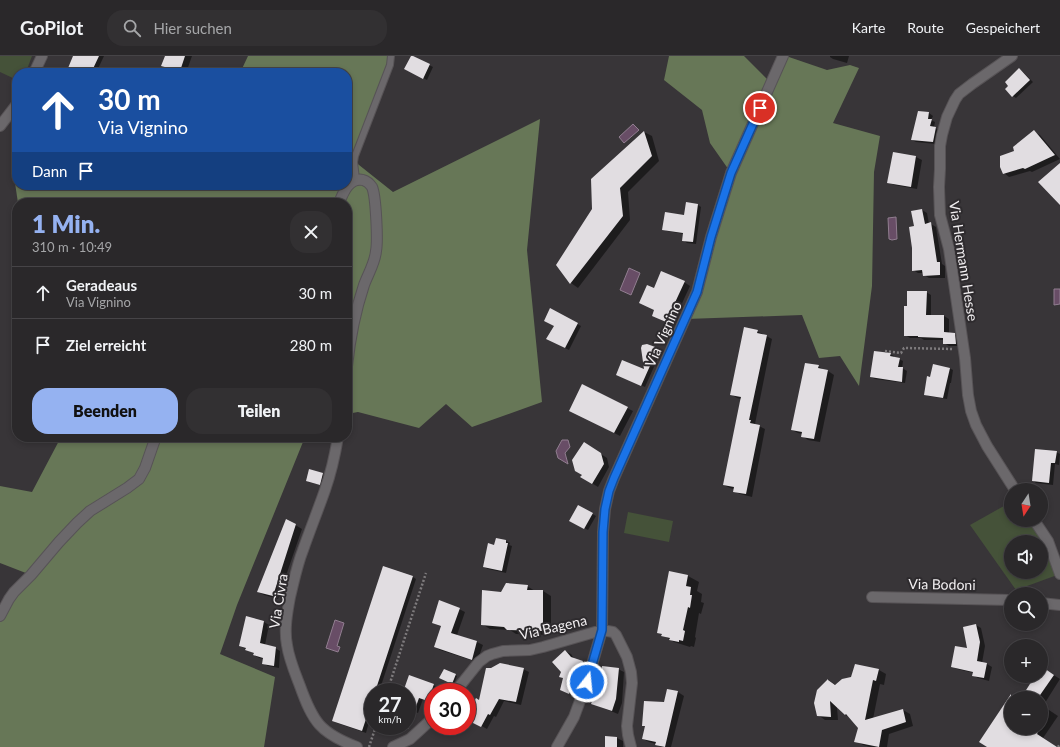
<!DOCTYPE html>
<html lang="de">
<head>
<meta charset="utf-8">
<style>
  :root { --surface:#2a282a; --page:#323032; --text:#f1f3f6; --muted:#a5a6a8; --line:#464447; --accent:#95b2f1 }
  body { margin:0; font-family:Lato,sans-serif; background:var(--page); color:var(--text); height:100vh; display:flex; flex-direction:column; font-size:15px; white-space:nowrap }
  * { box-sizing:border-box; margin:0 }
  p { font-size:13px; color:var(--muted) }
  .icon { flex:none; width:22px; height:22px; fill:none; stroke:currentColor; stroke-width:2; stroke-linecap:round; stroke-linejoin:round }
  .map { position:relative; flex:1; overflow:hidden }
  .side { position:absolute; left:12px; top:142px; width:340px; height:244px; display:flex; flex-direction:column; background:var(--surface); border-radius:16px; box-shadow:0 2px 6px #0003,0 0 0 1px var(--line) }
  .side>* { flex:none }
  .top-card { position:absolute; left:12px; top:12px; width:340px; height:122px; border-radius:16px; box-shadow:0 2px 6px #0003,0 0 0 1px var(--line); background:#1a4fa0; color:#fff; overflow:hidden }
  .needle { width:26px; rotate:192deg }
  .controls { position:absolute; left:1004px; top:427px; display:grid; gap:8px }
  .controls a { display:grid; place-items:center; width:44px; height:44px; border-radius:50%; background:var(--surface); box-shadow:0 2px 6px #0003,0 0 0 1px var(--line); font-size:20px }
  .speed { position:absolute; left:364px; top:627px; display:flex; gap:8px; font-size:20px; font-weight:700; text-align:center }
  .speed>* { display:grid; place-content:center; width:52px; height:52px; border-radius:50%; background:var(--surface); box-shadow:0 2px 6px #0003,0 0 0 1px var(--line); line-height:1 }
  .speed small { font-size:10px; font-weight:400 }
  .speed .limit { border:6px solid #d22; background:#fff; color:#111 }
  .pin { position:absolute; display:grid; place-items:center; width:34px; height:34px; color:#fff; margin:-17px; border:2px solid #fff; border-radius:50%; box-shadow:0 1px 4px #0007 }
  .me { position:absolute; width:44px; margin:-22px; rotate:16deg; stroke-linejoin:round; filter:drop-shadow(0 0 3px #0008) }
  .turn { display:flex; align-items:center; gap:14px; height:84px; padding:0 20px; font-size:18px }
  .turn .icon { width:52px; height:52px; stroke-width:2.5 }
  .turn b { display:block; font-size:28px; line-height:34px }
  .then { display:flex; align-items:center; height:38px; padding:0 20px; background:#0003; gap:8px; font-size:15px }
  .round { display:grid; place-items:center; flex:none; width:42px; height:42px; border-radius:16px; background:var(--page) }
  .headline { display:flex; align-items:center; justify-content:space-between; height:68px; padding:0 20px }
  h1 { font-size:24px; font-weight:800; line-height:30px; color:var(--accent) }
  .primary-button { display:flex; gap:8px; margin-top:auto; padding:8px 20px }
  .primary-button a { flex:1; height:46px; border-radius:16px; background:var(--accent); color:#111; font-size:16px; font-weight:800; line-height:46px; text-align:center }
  .primary-button a+a { background:var(--page); color:var(--text) }
  ul { padding:0; list-style:none }
  li { display:flex; align-items:center; gap:12px; height:52px; padding:0 20px; border-top:1px solid var(--line) }
  li div { flex:1 }
  li b { display:block; font-size:15px }
  li em { font-style:normal }
  header { display:flex; align-items:center; gap:24px; box-sizing:border-box; height:56px; padding:0 20px; background:var(--surface); border-bottom:1px solid var(--line) }
  header strong { font-size:19px }
  nav { display:flex; gap:22px; margin-inline-start:auto; font-size:14px }
  .search { width:280px; height:36px; background:var(--page); display:flex; align-items:center; gap:10px; box-sizing:border-box; padding:0 14px; border-radius:16px; color:var(--muted); font-size:15px }
  .map>svg:first-child { display:block }
  .green { fill:#455239; fill-rule:evenodd }
  .forest { fill:#677757 }
  .water { fill:#684d66; stroke:#917e90 }
  .shadow { fill:#0007 }
  .building { fill:#e1dde1 }
  .lines { fill:none; stroke-linecap:round; stroke-linejoin:round }
  .service-casing { stroke:#575356; stroke-width:8 }
  .minor-casing { stroke:#575356; stroke-width:12 }
  .path { stroke:#7e7b7d; stroke-width:2.5; stroke-dasharray:2 2; stroke-linecap:butt }
  .service { stroke:#6b686b; stroke-width:6 }
  .minor { stroke:#6b686b; stroke-width:10 }
  .route-casing { stroke:#114b97; stroke-width:10 }
  .route { stroke:#1a73e8; stroke-width:7 }
  .labels { text-anchor:middle; dominant-baseline:central; stroke-width:4; stroke-linejoin:round; paint-order:stroke }
  .street-label { font-size:14px; fill:#f2eff1; stroke:#2e2b2e }
</style>
</head>
<body>
<header>
<strong>GoPilot</strong>
<div class="search"><svg class="icon" aria-label="search" viewBox="0 0 24 24"><circle cx="10" cy="10" r="6"/><path d="M15 15l6 6"/></svg>Hier suchen</div>
<nav><a>Karte</a><a>Route</a><a>Gespeichert</a></nav>
</header>
<div class="map">
<svg width="1060" height="691" viewBox="0 0 1060 691">
  <rect width="100%" height="100%" fill="#383538"/>
  <path class="green" d="M0 0H32L26 16 17 17V24L0 16Z
    M1011 446V464H1034L1060 518 1016 534 970 469ZM1011 486H1041V516H1011Z
    M628 456 673 465 669 486 624 477Z"/>
  <path class="forest" d="M248 0H391L354 105 393 136 540 63 527 194 542 346 472 371 446 348 419 372 358 356 347 358V147H18L15 127 17 126V129H347V17H240Z
    M669 0H744L771 27 786 0 827 14 850 9 859 12 833 67 880 80 874 116 872 230 859 330 840 300 819 302 802 259 686 263 731 117 710 87 702 54 664 24Z
    M61 381H305L237 549 220 598 275 621 264 691H0V560L31 519 0 507V430L32 436Z"/>
  <path class="water" d="M633 68 639 74 624 87 619 81Z
    M896 161 897 183 892 184 889 183 888 162Z
    M629 212 640 217 631 239 620 234Z
    M1054 233H1060V248L1054 249Z
    M562 384H568L570 391 565 397 568 408 558 402 556 395Z
    M335 564 344 567 337 590 340 591 338 596 326 592Z"/>
  <path class="shadow" d="M74 0H104L96 17H67Z
    M166 0H192L186 17H183L168 13 163 9Z
    M830 0H849L847 7 833 3 830 1Z
    M429 9 433 11 427 24 405 13Z
    M1020 14 1023 16 1033 26 1016 42 1013 40 1010 30Z
    M919 56 929 57 933 60 931 64 935 66 934 71 939 74 936 88 916 86 912 84Z
    M644 76 652 80 659 105 628 136 630 164 578 232 571 227 557 209Z
    M1034 76 1040 79 1060 103 1032 116 1030 115 1009 121 1004 117 1016 96Z
    M893 97 916 101 922 104 917 133 894 129 889 126Z
    M698 149 701 151 696 188 687 187 683 184 684 178 667 175 664 173 685 160Z
    M922 154 927 157 929 168H931L936 171 942 208 945 210V222H929L924 219 923 217H918L913 214Z
    M684 226 690 230 672 269 659 263 655 254 654 233Z
    M926 236 931 239V260H944L949 263V278H954L960 281 961 290H949L944 287V284H924L921 282H910L905 279 908 251Z
    M550 254 581 270 569 294 551 285 555 269Z
    M757 275 772 283 755 368 765 373 752 441 740 438 734 435V433L730 432 724 429 741 343 737 342 731 338Z
    M647 289 661 295 645 331 620 320 646 315Z
    M890 298 894 300V302L899 303 903 305 902 312 907 315 905 327 875 323 871 321Z
    M818 310 824 314 828 315 834 319 820 386 808 384 802 380 803 378 798 377 792 374Z
    M949 312 953 314 951 327H950L947 343 928 340 925 338 931 322Z
    M627 352 633 355 620 380 576 357Z
    M584 387 607 402 609 411 598 431 582 421 583 418Z
    M1056 396 1060 398 1059 409 1055 408 1053 429 1036 427 1033 424Z
    M310 415 324 419 321 429 308 426Z
    M578 450 596 460 588 474 570 465Z
    M287 464 302 473 278 543 264 539 258 536Z
    M497 483 506 485 510 487 509 489 512 490 506 517 488 513 484 511 495 490Z
    M383 512 413 521 416 523 379 636H373V668L369 666 366 677 337 667 333 665Z
    M688 520 699 526 697 535 702 538 701 546 704 547 701 558 699 557 695 581 696 582 694 591 691 590 690 591 674 586 658 576Z
    M527 530 535 535H543L551 540V579L516 578 510 574 490 573 482 568 502 537Z
    M459 553 465 556 457 579 477 586 483 589 477 606 440 594 435 591 442 571 433 567Z
    M264 566 269 569 265 589 275 592 280 595 279 612 268 610 263 607 264 603 259 602 254 599 255 598 240 590Z
    M976 569 981 572 985 590 982 607 987 608 992 611 989 625 978 622 973 619 974 617 957 613 952 610 968 593Z
    M565 595 571 598 575 604 582 606 588 610 581 630 579 629 575 640 567 637 561 634 564 623Z
    M523 613 529 616 521 649 504 645 496 661 494 660 487 673 467 662V661L480 646Z
    M618 613 624 616 622 647 618 658 598 650 592 647Z
    M444 614 457 620 454 628 441 622Z
    M879 614 886 618 884 629 880 628 873 663 903 654 910 658 913 670 889 678 887 691H870L863 689 856 685 859 672 850 661 845 659 837 651 838 664H825L818 659V634L828 624 836 629Z
    M1041 614 1049 616 1060 623 1043 650 1058 660 1043 682 1056 691H989L980 685 1011 639 1016 642H1011V672H1041V642H1022L1037 620H1041Z
    M410 620 438 631 436 636H433L432 646 423 643 418 657 407 653V636H404Z
    M667 634 678 636 684 640 671 691H661L656 688 649 686 643 683 646 671 643 669 664 648Z
    M377 670H397L395 679Z
    M606 681 617 682 623 685V691H606Z"/>
  <path class="building" d="M73 0H99L91 17H66Z
    M165 0H185L180 15 161 10Z
    M411 0H413L430 8 423 23 404 13Z
    M1019 12 1030 24 1012 41 1005 33 1008 30 1005 26Z
    M918 55 929 56 928 63H932L930 70 936 71 933 86 911 84Z
    M1034 74 1055 99 1025 113 1023 112 1003 118 1000 111V100L1014 95 1013 91Z
    M644 75 652 100 620 132 623 160 570 228 556 209 592 153 591 123Z
    M893 96 916 100 911 131 887 127Z
    M1060 107V149L1038 126Z
    M686 146 698 148 693 186 682 185 683 177 662 174 665 156 684 159Z
    M922 153 925 168 931 166 937 206H940V219L923 220 922 214 912 215V192L909 171 914 170 911 155Z
    M661 215 685 225 666 266 652 260 654 254 639 247 647 229 654 232Z
    M907 235H927L926 259H944V276L955 277 956 288H943V282L918 281V280H904V250H907Z
    M550 252 578 267 565 292 546 283 554 270 544 265Z
    M744 271 758 274 757 277 767 279 749 364H751L750 367 760 369 746 438 733 436 734 431 723 429 740 345 741 341 730 339Z
    M647 288 658 292 641 330 616 319 622 304 644 313 641 292 642 289Z
    M874 295 891 297 890 300 900 302 898 311H903L902 326 870 321Z
    M805 307 819 309 818 312 828 314 814 383 801 381 802 376 791 374Z
    M933 308 950 312 943 342 924 339 927 320 930 321Z
    M582 328 628 351 614 377 569 355Z
    M584 386 601 397 604 408 592 428 580 421 582 419 575 415 572 404Z
    M1035 393 1057 395 1055 407H1051L1049 427 1032 425Z
    M309 413 323 417 320 429 306 425Z
    M578 449 593 457 584 473 569 465Z
    M286 463 296 468 273 540 257 536Z
    M496 482 506 484V487H508L502 515 483 511 488 487 494 489Z
    M383 510 413 520 375 636H373V642L362 675 332 665Z
    M669 515 688 519 686 530 691 531 690 539H692L690 552 688 551 683 574 685 575 683 585 679 584V586L669 584 670 582 661 580 662 578 657 577Z
    M506 527 528 529 527 534H543V575L507 574 504 571 481 569 482 534 501 536Z
    M439 544 460 552 451 577 477 585 472 604 434 591 441 570 432 567Z
    M246 560 264 565 260 587 276 591 274 610 262 608 263 602 253 599 254 597 245 594 246 592 239 590Z
    M976 568 980 586 977 605 987 607 984 622 972 620 973 616 951 611 955 590 967 592 963 571Z
    M565 594 571 601 583 605 576 627 573 626 569 638 560 634 563 622 559 621 561 616 552 606Z
    M500 607 524 612 516 646 499 643 490 659 488 658 481 671 467 664V659L476 642 479 644 486 612H491Z
    M855 608 879 613 876 625 873 624 865 664 903 653 906 666 882 674 879 691 854 686 858 672 846 658 845 659 830 645 831 661 817 660 814 647 817 634 828 623V624L835 629 842 623 851 621Z
    M602 610 619 612 616 643 612 655 591 648 595 636 600 634Z
    M1041 610 1054 619 1038 642H1021L1035 620H1041Z
    M444 613 456 618 452 628 439 622Z
    M409 619 434 628 428 645 419 642 408 673 407 672V636H403Z
    M667 633 678 635 665 691 655 689 656 686 642 683 645 670H642L644 645 664 646Z
    M1011 638V672H1040L1037 678 1057 691H987L979 686Z
    M605 680 617 681V691H605Z"/>
  <g class="lines">
    <g class="service-casing">
      <path id="service" d="M356 123 354 106 355 100 390 9 391 0"/>
    </g>
    <g class="minor-casing">
      <path id="minor" d="M1012 0 972 28 959 38 955 44 947 61 942 79 940 90V113L939 131 940 159 949 193 965 302 968 339 971 355 976 369 987 390 1015 434
        M34 17 42 0
        M0 70 17 48
        M339 147C343 137 349 121 363 124 367 125 370 128 372 131 376 140 378 185 376 195 375 207 368 218 364 229 355 256 350 282 347 310
        M338 381C335 399 331 417 325 434 318 454 310 474 303 494 297 509 294 525 290 541 287 557 284 574 287 589 289 603 295 617 300 630 313 666 320 677 357 691
        M1034 464 1048 485 1060 518
        M872 541 1011 544
        M1041 547 1060 549
        M0 560 9 543 14 536 31 519 59 486 77 467 90 455 127 432 139 423 145 412 153 389 156 381
        M455 636 479 606 487 600 492 598 503 595 530 594 543 591 602 574 613 576 616 579 627 601 631 616 632 627 627 670 628 679 631 691
        M393 691 410 683 433 662
        M557 691 574 661 581 642 587 626 602 574 603 476 605 453 609 435 614 422 697 236 711 181 731 117 783 0"/>
    </g>
    <path class="path" d="M885 295 901 297 904 292 953 293
      M387 636 426 517
      M369 691 376 670
      M1058 691 1060 688"/>
    <use href="#service" class="service"/>
    <use href="#minor" class="minor"/>
  </g>
  <g class="lines">
    <g class="route-casing">
      <path id="route" d="M587 626 602 574 603 476 605 453 609 435 614 422 697 236 711 181 731 117 760 52"/>
    </g>
    <use href="#route" class="route"/>
  </g>
  <g class="labels">
    <g class="street-label">
      <text transform="translate(964 205) rotate(81)">Via Hermann Hesse</text>
      <text transform="translate(663 278) rotate(-66)">Via Vignino</text>
      <text transform="translate(942 528) rotate(1)">Via Bodoni</text>
      <text transform="translate(278 545) rotate(-81)">Via Civra</text>
      <text transform="translate(553 571) rotate(-13)">Via Bagena</text>
    </g>
  </g>
</svg>
<div class="controls">
<a><svg class="needle" viewBox="-14 -14 28 28"><path d="M0-13l5 13h-10z" fill="#e53935"/><path d="M0 13l5-13h-10z" fill="#a5a6a8"/></svg></a>
<a><svg class="icon" aria-label="sound" viewBox="0 0 24 24"><path d="M4 9h4l5-4v14l-5-4H4zM17 9q2 3 0 6"/></svg></a>
<a><svg class="icon" aria-label="search" viewBox="0 0 24 24"><circle cx="10" cy="10" r="6"/><path d="M15 15l6 6"/></svg></a>
<a>+</a>
<a>−</a>
</div>
<div class="speed"><div>27<small>km/h</small></div><div class="limit">30</div></div>
<div class="pin" style="left:760px;top:52px;background:#d93025"><svg class="icon" aria-label="arrive" viewBox="0 0 24 24"><path d="M6 21V4h12l-3 4 3 4H6"/></svg></div>
<svg class="me" style="left:587px;top:626px" viewBox="-20 -20 40 40"><circle r="17" fill="#1a73e8" stroke="#fff" stroke-width="3"/><path d="M0-11L8 9 0 5-8 9z" fill="#fff"/></svg>
<div class="top-card">
<div class="turn"><svg class="icon" aria-label="ahead" viewBox="0 0 24 24"><path d="M12 20V5M6 11l6-6 6 6"/></svg><div><b>30 m</b>Via Vignino</div></div>
<div class="then">Dann<svg class="icon" aria-label="arrive" viewBox="0 0 24 24"><path d="M6 21V4h12l-3 4 3 4H6"/></svg></div>
</div>
<section class="side">
<div class="headline"><div><h1>1 Min.</h1><p>310 m · 10:49</p></div><a class="round"><svg class="icon" aria-label="close" viewBox="0 0 24 24"><path d="M6 6l12 12M18 6L6 18"/></svg></a></div>
<ul>
<li><svg class="icon" aria-label="ahead" viewBox="0 0 24 24"><path d="M12 20V5M6 11l6-6 6 6"/></svg><div><b>Geradeaus</b><p>Via Vignino</p></div><em>30 m</em></li>
<li><svg class="icon" aria-label="arrive" viewBox="0 0 24 24"><path d="M6 21V4h12l-3 4 3 4H6"/></svg><div><b>Ziel erreicht</b></div><em>280 m</em></li>
</ul>
<div class="primary-button"><a>Beenden</a><a>Teilen</a></div>
</section>
</div>
</body>
</html>
